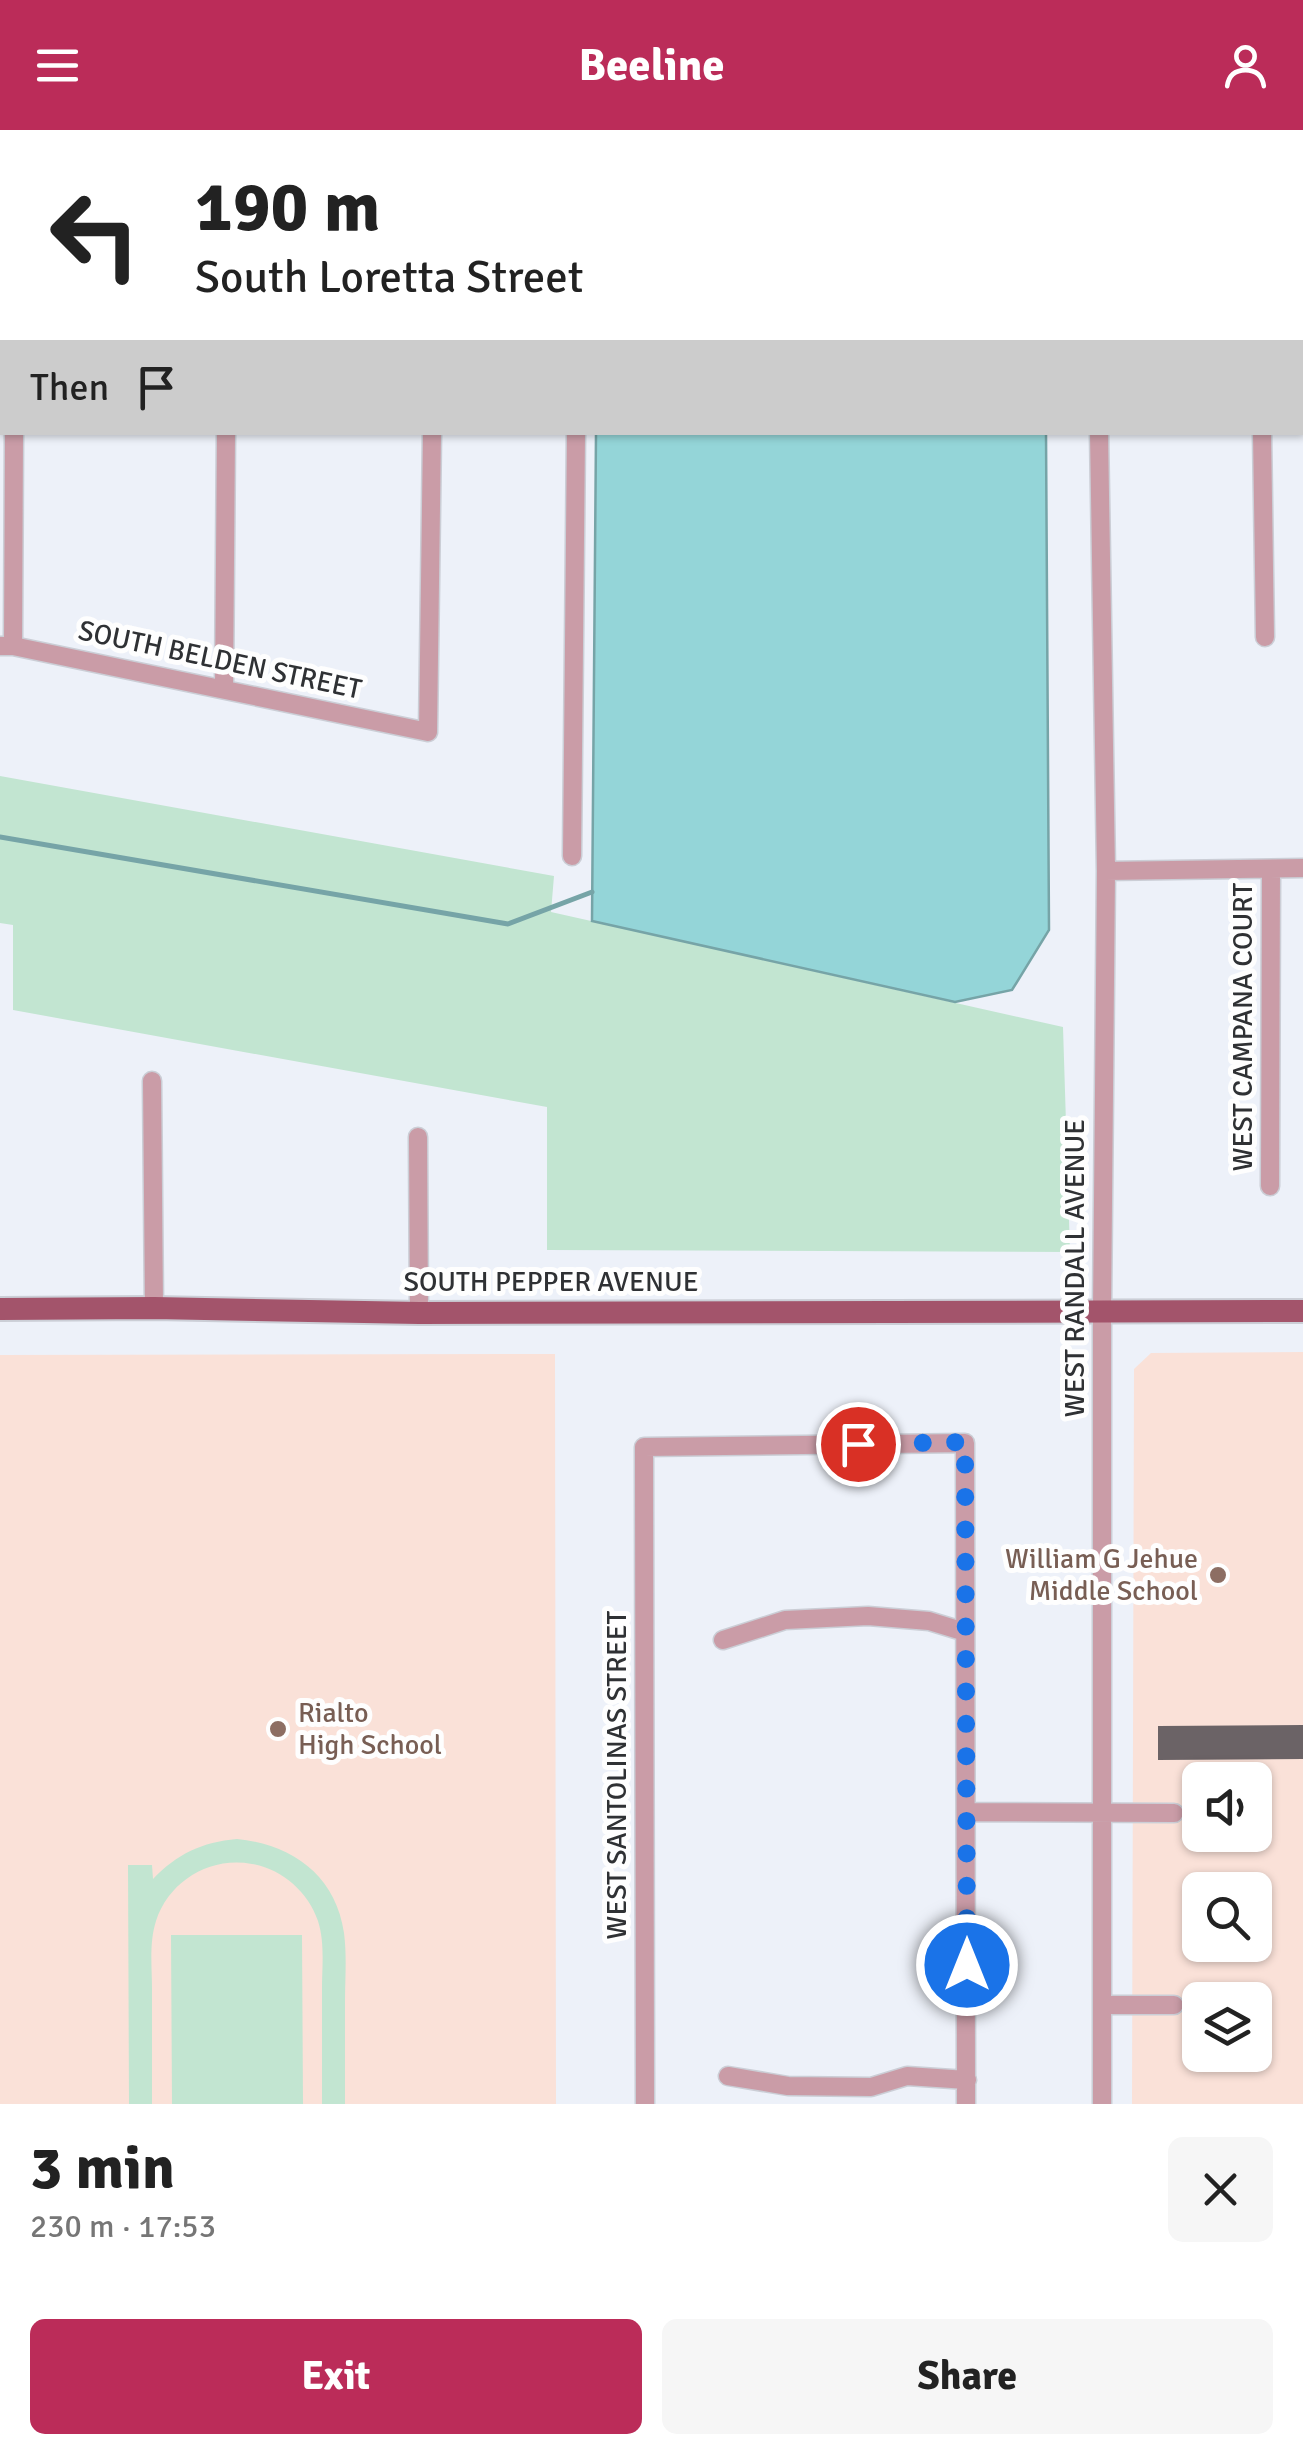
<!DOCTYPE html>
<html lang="en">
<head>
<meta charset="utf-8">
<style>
  :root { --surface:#fff; --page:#f6f6f6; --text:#222; --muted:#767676; --accent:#bb2c59 }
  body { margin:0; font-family:Signika,sans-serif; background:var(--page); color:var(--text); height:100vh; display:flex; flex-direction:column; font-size:38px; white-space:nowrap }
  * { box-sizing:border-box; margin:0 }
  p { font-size:32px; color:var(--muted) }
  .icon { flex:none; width:55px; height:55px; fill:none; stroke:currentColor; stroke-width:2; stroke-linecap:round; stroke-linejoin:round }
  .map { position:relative; height:1974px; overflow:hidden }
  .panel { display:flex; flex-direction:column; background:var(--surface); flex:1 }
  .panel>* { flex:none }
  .banner { position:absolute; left:0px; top:0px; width:1305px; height:305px; box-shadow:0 2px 8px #0004; background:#fff; color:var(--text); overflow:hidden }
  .buttons { position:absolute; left:1182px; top:1632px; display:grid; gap:20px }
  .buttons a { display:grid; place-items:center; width:90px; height:90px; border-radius:15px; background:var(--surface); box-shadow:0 2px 8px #0004; font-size:50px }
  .pin { position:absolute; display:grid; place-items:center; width:85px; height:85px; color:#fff; margin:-42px; border:5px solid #fff; border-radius:50%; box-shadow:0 2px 10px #0007 }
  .me { position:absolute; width:110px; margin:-55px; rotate:0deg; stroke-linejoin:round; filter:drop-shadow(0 0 8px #0008) }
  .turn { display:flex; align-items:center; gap:35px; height:210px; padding:0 30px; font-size:45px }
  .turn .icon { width:130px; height:130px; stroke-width:2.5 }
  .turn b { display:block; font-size:70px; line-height:85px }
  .then { display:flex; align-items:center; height:95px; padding:0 30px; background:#0003; gap:20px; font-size:38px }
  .round { display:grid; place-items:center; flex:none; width:105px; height:105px; border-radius:15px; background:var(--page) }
  .overview { display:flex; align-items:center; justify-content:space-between; height:170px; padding:0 30px }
  h1 { font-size:60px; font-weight:700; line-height:75px }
  .cta { display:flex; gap:20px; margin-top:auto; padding:20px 30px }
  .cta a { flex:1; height:115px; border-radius:15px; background:var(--accent); color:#fff; font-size:40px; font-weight:700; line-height:115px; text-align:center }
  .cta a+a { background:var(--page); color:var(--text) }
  header { display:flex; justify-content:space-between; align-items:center; height:130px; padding:0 30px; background:var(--accent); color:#fff; font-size:45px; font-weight:700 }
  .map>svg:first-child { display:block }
  .education { fill:#fae1d8; fill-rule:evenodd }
  .green { fill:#c2e5d1 }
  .water { fill:#94d5d8; stroke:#76a4a7; stroke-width:2.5 }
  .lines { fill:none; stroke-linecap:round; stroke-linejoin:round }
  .stream { stroke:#76a4a7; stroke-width:5 }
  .building { fill:#6b6366 }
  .minor-casing { stroke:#cbced6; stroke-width:21 }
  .major-casing { stroke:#cbced6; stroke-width:26 }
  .minor { stroke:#ca9ca7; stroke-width:18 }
  .major { stroke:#a3546b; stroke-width:22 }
  .route { stroke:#1a73e8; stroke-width:18; stroke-dasharray:0 32.4 }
  .education-dot { fill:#8d6e63; stroke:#fefefe; stroke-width:4 }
  .labels { text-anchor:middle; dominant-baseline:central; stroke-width:10; stroke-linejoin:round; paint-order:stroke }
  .street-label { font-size:28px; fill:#2f3134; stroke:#fefefe }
  .education-label { font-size:28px; fill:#785e54; stroke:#fefefe; text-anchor:end }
</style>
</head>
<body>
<header><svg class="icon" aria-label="menu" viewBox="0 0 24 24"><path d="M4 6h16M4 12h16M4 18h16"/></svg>Beeline<svg class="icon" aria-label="person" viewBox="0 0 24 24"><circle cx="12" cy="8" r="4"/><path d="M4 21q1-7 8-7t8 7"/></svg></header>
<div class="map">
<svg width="1303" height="1974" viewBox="0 0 1303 1974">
  <rect width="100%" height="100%" fill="#edf1f9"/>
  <path class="education" d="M1303 1222V1974H1132L1134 1239 1151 1223ZM1200 1650H1255V1705H1200ZM1200 1760H1255V1815H1200ZM1200 1870H1255V1925H1200Z
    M555 1224 556 1974H0V1225Z"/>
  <path class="green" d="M0 646 554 746 551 782 1063 897 1070 1122 547 1120V977L13 880V795L0 793Z
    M237 1709C291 1714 336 1745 344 1803 347 1826 345 1850 345 1873 345 1907 345 1940 345 1974H322C322 1936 322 1898 322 1859 322 1837 325 1813 318 1791 308 1762 282 1739 252 1734 210 1726 169 1751 156 1791 149 1813 152 1837 152 1859 152 1898 152 1936 152 1974H129L128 1735H152L153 1749C177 1724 202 1712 237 1709Z
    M171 1805H302L303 1974H172Z"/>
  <path class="water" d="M596 303H1046L1049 800 1012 860 955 872 592 791Z"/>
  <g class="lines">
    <path class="stream" d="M0 707 508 794 592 762"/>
  </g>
  <path class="building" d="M1303 1595V1629L1158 1630V1596Z"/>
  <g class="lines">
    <g class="minor-casing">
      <path id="minor" d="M12 0 13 2
        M707 0V2
        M949 0V2
        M1094 0V2
        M296 2V0
        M1302 11H1303
        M0 78H2
        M1302 81H1303
        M1099 302 1106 741 1102 1181V1974
        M1262 302 1265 507
        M0 516H13L428 602 432 302
        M13 516 14 302
        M224 558 226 302
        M572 726 576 302
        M1106 741 1303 738
        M152 951 154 1178
        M418 1007 419 1183
        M1270 1056 1271 739
        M723 1510 785 1490 868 1486 929 1491 965 1502
        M967 1682 1174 1683
        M1102 1875H1174
        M728 1946 788 1956 871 1957 907 1946 967 1950
        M645 1974 644 1317 965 1313 966 1974"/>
    </g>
    <g class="major-casing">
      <path id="major" d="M0 1179 154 1178 419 1183 1303 1181"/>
    </g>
    <use href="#minor" class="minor"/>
    <use href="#major" class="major"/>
  </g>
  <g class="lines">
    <path class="route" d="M858 1314 965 1312 967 1835"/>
  </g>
  <g class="education-dot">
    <circle cx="1218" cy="1445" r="10"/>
    <circle cx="278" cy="1599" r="10"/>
  </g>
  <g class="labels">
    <g class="street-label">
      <text transform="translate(220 530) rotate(12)">SOUTH BELDEN STREET</text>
      <text transform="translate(1243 897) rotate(-90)">WEST CAMPANA COURT</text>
      <text transform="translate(1075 1138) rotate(-90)">WEST RANDALL AVENUE</text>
      <text x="551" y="1152">SOUTH PEPPER AVENUE</text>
      <text transform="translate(617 1645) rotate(-90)">WEST SANTOLINAS STREET</text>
    </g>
    <g class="education-label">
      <text x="1198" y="1429">William G Jehue<tspan x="1198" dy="32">Middle School</tspan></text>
      <text x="298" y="1583" text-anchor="start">Rialto<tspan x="298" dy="32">High School</tspan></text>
    </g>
  </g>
</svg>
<div class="buttons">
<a><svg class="icon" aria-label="sound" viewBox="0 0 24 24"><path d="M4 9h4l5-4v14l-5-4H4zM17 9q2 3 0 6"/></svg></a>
<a><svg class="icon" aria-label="search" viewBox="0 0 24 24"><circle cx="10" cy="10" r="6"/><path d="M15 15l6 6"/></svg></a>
<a><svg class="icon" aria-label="layers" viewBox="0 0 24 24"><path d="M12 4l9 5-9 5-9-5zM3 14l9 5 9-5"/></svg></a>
</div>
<div class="pin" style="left:858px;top:1314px;background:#d93025"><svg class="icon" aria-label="arrive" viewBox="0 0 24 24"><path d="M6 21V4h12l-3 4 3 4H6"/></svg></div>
<svg class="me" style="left:967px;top:1835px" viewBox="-20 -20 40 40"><circle r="17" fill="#1a73e8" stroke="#fff" stroke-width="3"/><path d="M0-11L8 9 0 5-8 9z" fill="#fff"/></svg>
<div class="banner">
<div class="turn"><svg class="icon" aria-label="left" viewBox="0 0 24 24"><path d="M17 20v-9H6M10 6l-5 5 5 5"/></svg><div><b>190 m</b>South Loretta Street</div></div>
<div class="then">Then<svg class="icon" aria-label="arrive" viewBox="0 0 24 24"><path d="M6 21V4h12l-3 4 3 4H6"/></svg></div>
</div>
</div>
<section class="panel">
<div class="overview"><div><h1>3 min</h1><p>230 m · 17:53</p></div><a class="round"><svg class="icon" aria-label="close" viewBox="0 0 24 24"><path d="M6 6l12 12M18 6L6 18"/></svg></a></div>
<div class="cta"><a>Exit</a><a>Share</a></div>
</section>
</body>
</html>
